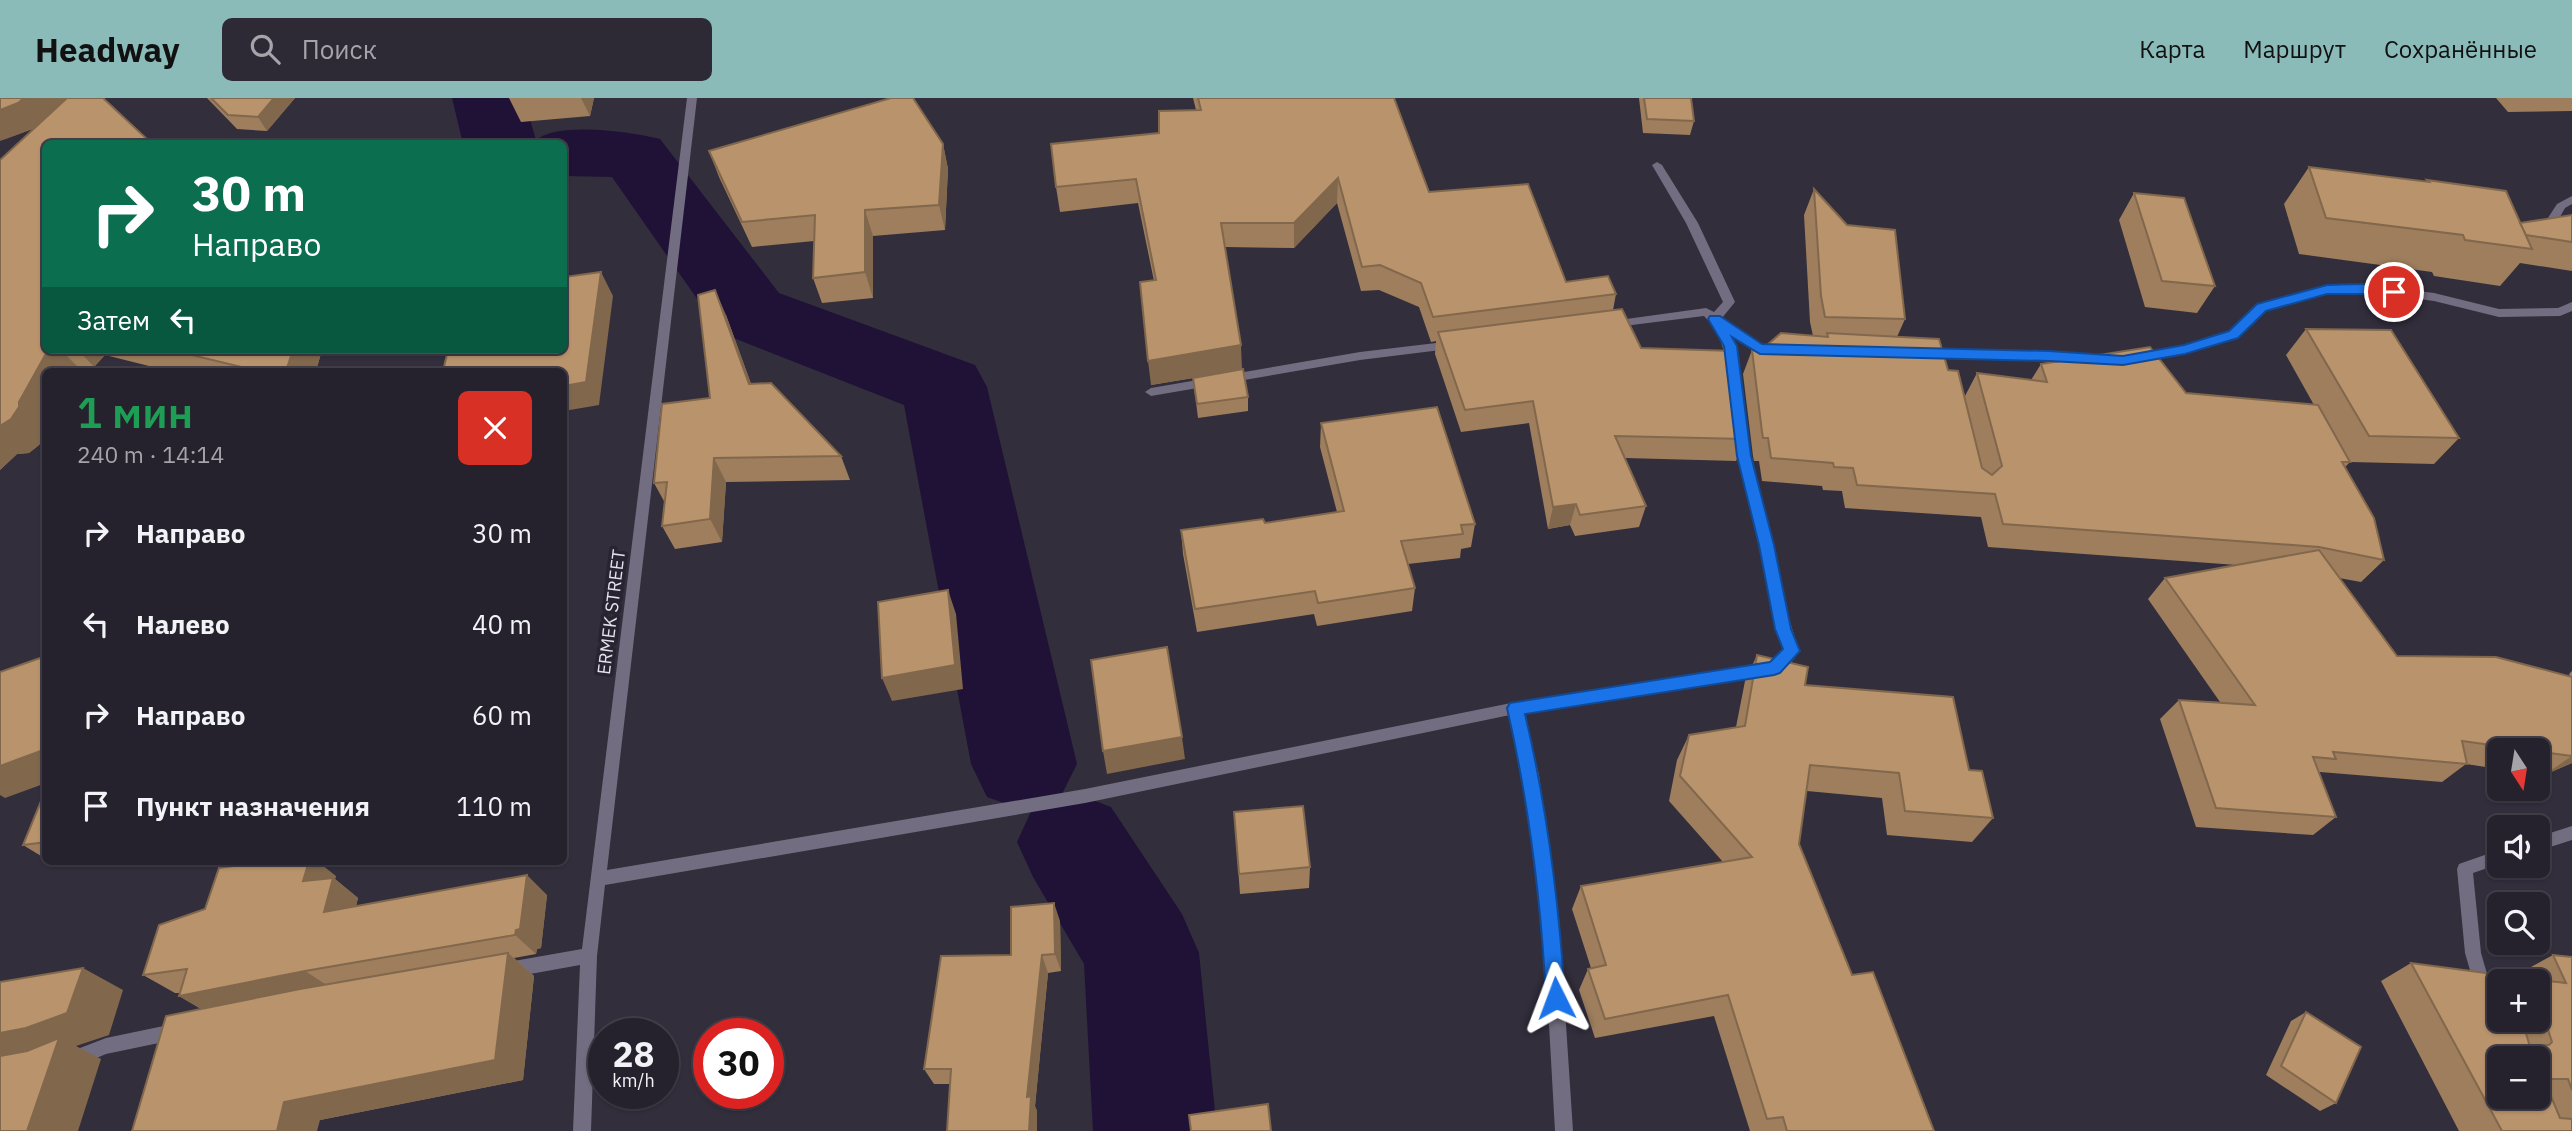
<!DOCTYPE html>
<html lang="ru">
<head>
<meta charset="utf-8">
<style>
  :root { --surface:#26222d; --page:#2e2a35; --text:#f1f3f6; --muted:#a4a4aa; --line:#423f49; --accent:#8bbbb9 }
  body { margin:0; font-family:"IBM Plex Sans",sans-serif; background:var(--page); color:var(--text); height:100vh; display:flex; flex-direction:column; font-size:26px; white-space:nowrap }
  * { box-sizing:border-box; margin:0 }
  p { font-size:23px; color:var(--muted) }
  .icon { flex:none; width:38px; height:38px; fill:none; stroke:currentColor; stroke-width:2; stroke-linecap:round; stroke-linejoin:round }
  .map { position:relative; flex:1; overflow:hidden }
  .drawer { position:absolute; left:42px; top:270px; width:525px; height:497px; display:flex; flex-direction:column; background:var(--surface); border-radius:10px; box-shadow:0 2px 5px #0004,0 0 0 2px var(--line) }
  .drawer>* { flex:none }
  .banner { position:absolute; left:42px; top:42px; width:525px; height:214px; border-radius:10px; box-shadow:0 2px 5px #0004,0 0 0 2px var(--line); background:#0b6e4f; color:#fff; overflow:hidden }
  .needle { width:46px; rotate:168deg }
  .tools { position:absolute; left:2487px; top:640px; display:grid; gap:14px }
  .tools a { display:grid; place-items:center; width:63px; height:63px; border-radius:10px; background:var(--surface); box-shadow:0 2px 5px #0004,0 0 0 2px var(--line); font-size:35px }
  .speed { position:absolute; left:588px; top:920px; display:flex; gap:14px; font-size:35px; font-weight:700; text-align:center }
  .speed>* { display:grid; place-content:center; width:91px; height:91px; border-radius:50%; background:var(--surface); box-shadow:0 2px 5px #0004,0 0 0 2px var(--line); line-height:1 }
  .speed small { font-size:18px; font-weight:400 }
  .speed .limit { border:10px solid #d22; background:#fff; color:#111 }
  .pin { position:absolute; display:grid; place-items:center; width:60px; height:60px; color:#fff; margin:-30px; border:4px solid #fff; border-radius:50%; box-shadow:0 2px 7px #0007 }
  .me { position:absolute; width:77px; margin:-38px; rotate:357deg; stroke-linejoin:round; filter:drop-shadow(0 0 5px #0008) }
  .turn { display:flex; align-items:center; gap:24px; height:147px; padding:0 35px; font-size:32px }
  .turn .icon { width:91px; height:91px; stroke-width:2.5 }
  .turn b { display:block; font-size:49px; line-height:60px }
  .then { display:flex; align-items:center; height:66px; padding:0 35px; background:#0003; gap:14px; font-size:26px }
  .round { display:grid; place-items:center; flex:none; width:74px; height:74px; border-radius:10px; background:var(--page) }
  .summary { display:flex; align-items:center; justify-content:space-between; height:119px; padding:0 35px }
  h1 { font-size:42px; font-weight:600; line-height:52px; color:#1e9e55 }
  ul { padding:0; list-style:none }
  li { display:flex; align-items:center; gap:21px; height:91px; padding:0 35px }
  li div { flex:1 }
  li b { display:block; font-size:26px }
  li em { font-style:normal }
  header { display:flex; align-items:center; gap:42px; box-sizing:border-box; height:98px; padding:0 35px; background:var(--accent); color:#111 }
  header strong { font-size:33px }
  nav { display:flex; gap:38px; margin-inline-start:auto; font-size:24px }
  .search { width:490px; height:63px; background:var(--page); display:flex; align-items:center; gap:18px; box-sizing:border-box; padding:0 24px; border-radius:10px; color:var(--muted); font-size:26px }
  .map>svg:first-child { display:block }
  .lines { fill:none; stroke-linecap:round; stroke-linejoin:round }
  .river { fill:#201236; fill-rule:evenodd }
  .street { fill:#736d81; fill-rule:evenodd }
  .wall { fill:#9e7e5d }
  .shaded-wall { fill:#81674c }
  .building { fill:#b8936c; stroke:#81674c; stroke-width:2; fill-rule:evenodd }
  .route { fill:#1a73e8; stroke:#114b97; stroke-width:2 }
  .labels { text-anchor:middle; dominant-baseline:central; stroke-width:7; stroke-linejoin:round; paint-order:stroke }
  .street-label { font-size:18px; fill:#e5e3ec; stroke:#282431 }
</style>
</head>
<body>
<header>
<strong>Headway</strong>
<div class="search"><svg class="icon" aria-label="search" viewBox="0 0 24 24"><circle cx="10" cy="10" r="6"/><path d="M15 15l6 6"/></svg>Поиск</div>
<nav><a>Карта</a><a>Маршрут</a><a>Сохранённые</a></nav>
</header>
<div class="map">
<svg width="2572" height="1033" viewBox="0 0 2572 1033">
  <rect width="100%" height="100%" fill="#322e3c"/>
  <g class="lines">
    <path class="river" d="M452 0H524L536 42C559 23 633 34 660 41L779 195 975 267 987 289 1077 666 1061 698 1072 694 1111 709 1182 816 1199 855 1217 1033H1093L1084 866 1033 779 1017 744 1033 709 1055 701 1024 712 987 699 971 666 904 307 721 235 612 79 564 78V46H463Z"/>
    <path class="street" d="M687 0H697L607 772 1085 691 1516 604 1770 565 1784 551 1773 514 1736 342 1734 327 1740 322 1744 324 1787 514 1799 553C1795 562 1783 573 1774 576L1524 615 1539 677 1559 820 1573 1033H1555L1543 820 1523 677 1510 617 1085 705 605 787 597 858 591 1033H573L580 867 508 880 502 878 500 872 502 866 508 864 582 851Z
      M1657 64 1662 67 1698 125 1735 204 1722 220 1762 247 1783 248 1785 251 1783 254H1756L1730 237 1739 272 1733 276 1727 272C1725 251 1719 233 1704 218L1608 230V224L1612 223 1706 210 1714 214 1723 204 1686 125 1652 67Z
      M2572 98V106L2565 110 2556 126 2572 158V169L2562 162 2544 126 2557 106Z
      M2374 187 2434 195 2499 211 2558 210 2572 204V213L2560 218 2499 219 2434 203 2374 195 2327 196 2266 213 2237 239 2185 255 2138 264 2132 260 2138 256 2184 247 2229 233 2258 207 2327 188Z
      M1453 243 1457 244 1459 247 1457 250 1360 262 1151 298 1145 294 1151 290 1360 254Z
      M1925 252 2100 257 2106 261 2100 265 1925 260 1919 256Z
      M2572 728V742L2538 753V739Z
      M2499 752V766L2473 775 2481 855 2492 893 2490 899 2484 901 2478 899 2476 893 2465 855 2457 771 2459 766Z
      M178 925 184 927 187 933 184 939 178 941 106 956 73 970 67 967 64 961 67 955 106 940Z"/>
  </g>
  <path class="wall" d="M103 0 46 46V252H322L316 273H169L105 257 94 269 79 270 78 273H46V338L39 347 29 355 17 356 0 372V62L35 30 0 43Z
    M207 0H295L267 33 237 31Z
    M509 0H594L590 18 521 24Z
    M1193 0H1394L1429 94 1566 184 1616 196 1613 212 1641 250 1745 341 1736 363 1625 360 1646 408 1639 429 1575 438 1570 427 1548 431 1529 325 1461 334 1435 256 1436 243 1431 244 1419 209 1379 192 1361 193 1337 105 1294 150 1225 149 1241 271 1248 299V313L1198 320 1193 280 1151 287 1154 183 1138 105 1060 114 1056 89 1159 35 1196 12Z
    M1639 0H1691L1694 23 1690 37 1643 35Z
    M2496 0H2572V13L2508 14Z
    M943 46 948 71 945 132 873 138V200L822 205 813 180 814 143 752 149 719 79 709 53Z
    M2309 69 2425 84 2427 82 2520 125 2572 117V173L2520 165 2500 188 2434 178 2432 174 2299 156 2284 106Z
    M1814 91 1905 221 1897 239 1948 272 1965 298 1977 275 2031 282 2041 266 2186 295 2314 307 2286 257 2306 231 2459 340 2434 366 2350 364 2345 369 2384 462 2361 484 2339 480 2397 558 2570 578 2569 576 2572 573V665L2544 677 2538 676V653H2499V671L2466 666 2442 684 2320 674 2319 675 2336 719 2313 737 2196 729 2160 621 2179 602 2220 604 2148 501 2165 480 2237 467 1988 449 1981 419 1845 410 1842 393 1823 392 1822 388 1762 383 1759 363H1754L1753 358 1743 276 1752 252 1760 253 1813 238 1810 224 1804 117Z
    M2134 95 2215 188 2197 215 2145 209 2119 122Z
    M726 217 751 286 841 358 850 382 726 384 722 444 675 451 662 428 665 405 654 385 710 300Z
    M1321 325 1475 426 1471 449 1461 451 1460 460 1408 466 1415 490 1412 513 1317 528 1314 516 1197 534 1183 456 1181 432 1265 425 1337 414 1320 349Z
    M1757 557 1805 587 1969 672 1993 720 1972 744 1887 737 1882 700 1807 693 1799 746 1852 877 1934 1033H1750L1714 918 1595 940 1579 892 1588 871 1591 870 1572 811 1581 788 1723 764 1669 703 1677 662 1689 637 1736 629 1745 583Z
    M46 691V761L23 747Z
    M1234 714 1310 769 1309 790 1240 796Z
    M49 763H87L56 768Z
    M336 778 335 781 358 800 356 808 547 797 541 850 537 851 536 856 514 860 534 878 523 982 320 1022 201 911 179 898 180 895H175L143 877Z
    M1060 823 1061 873 1048 875 1035 1008 1037 1013 950 986H934L924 971Z
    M2553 857 2572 859V1033H2459L2381 883 2411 865 2499 922H2538V884H2523L2520 875Z
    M2306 914 2336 1005 2320 1013 2266 977 2291 923Z"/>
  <path class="shaded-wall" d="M24 0H97L38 29 0 43V12Z
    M274 0H295L267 33 258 19Z
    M581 0H594L590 18Z
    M943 46 948 71 945 132 939 107Z
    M1338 80 1337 105 1294 150V125Z
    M865 112 873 138V200L865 174Z
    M601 174 613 198 599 307 564 313V288Z
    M715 192 726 217 760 310 749 286Z
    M1241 247 1242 272 1151 287 1148 263Z
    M48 252H61L79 270 78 273H46V338L39 347 29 355 17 356 0 372V328L19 304Z
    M78 252H100L105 257 94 269Z
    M293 252H322L316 273H286Z
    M714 360 726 384 722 444 710 421Z
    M1576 406 1570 427 1548 431 1553 409Z
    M948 492 956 516 963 591 892 603 882 580Z
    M1182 639 1185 661 1107 676 1103 653Z
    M46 651V685L5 700 0 697V668Z
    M2572 658V665L2544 677Z
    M309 763H317L336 778 335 781 358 800 350 833 324 814 303 783Z
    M527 777 547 797 541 850 537 851 536 856 515 837Z
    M1054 805 1060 823 1061 873 1055 856Z
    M508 855 534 878 523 982 320 1022 317 1033H277L284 1004Z
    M1042 857 1048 875 1035 1008 1037 1013V1033H1029L1027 999Z
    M83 870 123 892 109 937 76 948 101 961 78 1033H27L0 965V935Z
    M305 873 333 891 210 916 179 898Z"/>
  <path class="building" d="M0 0H24L18 5 0 12Z
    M67 0H103L148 42 145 46H46V252H48L19 304V309L11 321 0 328V62Z
    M211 0H274L258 19 228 17Z
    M891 0H913L943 46 939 107 865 112V174L813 180 815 117 742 124 709 53Z
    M1198 0H1394L1429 94 1528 86 1566 184 1608 178 1616 196 1433 219 1421 185 1380 167 1362 169 1338 80 1294 125H1221L1241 247 1148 263 1140 184 1156 182 1136 81 1056 89 1051 46 1159 35V13L1201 12Z
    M1644 0H1691L1694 23 1647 21Z
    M2309 69 2429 84 2427 82 2506 93 2532 151 2465 142 2463 137 2326 120Z
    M1814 91 1847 127 1895 132 1905 221 1825 219 1821 198Z
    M2134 95 2184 100 2215 188 2162 183Z
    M2572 117V144L2526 137 2520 125Z
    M601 174 586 284 564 288V273H443L448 252H564V179Z
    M715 192 749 286 771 285 841 358 714 360 710 421 662 428 667 384 654 385 662 306 710 300 698 197Z
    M1622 211 1641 250 1733 253 1745 341 1615 338 1646 408 1580 417 1576 406 1553 409 1533 303 1465 312 1438 234Z
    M2306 231 2391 232 2459 340 2369 338Z
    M1781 235 1828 239 1827 235 1939 241 1948 272 1958 273 1982 370 1992 377 2002 368 1977 275 2047 284 2041 266 2150 249 2186 295 2318 307 2350 364H2342L2374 420 2384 462 2319 449 2003 426 1995 396 1857 387 1853 370 1834 369 1833 365 1771 360 1768 340H1763L1762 334 1752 252 1760 253Z
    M171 252H293L286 273H258Z
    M1243 271 1248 299 1197 306 1193 280Z
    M1437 309 1475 426 1461 427 1463 436 1401 443 1415 490 1318 505 1315 493 1195 511 1181 432 1263 421 1265 425 1344 413 1321 325Z
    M2319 452 2397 558 2496 559 2572 579V658L2462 643 2467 666 2333 654 2336 661 2313 659 2336 719 2216 710 2179 602 2255 607 2165 480Z
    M948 492 955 567 882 580 878 504Z
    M1167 549 1182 639 1103 653 1091 562Z
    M1757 557 1808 569 1805 587 1953 599 1969 672 1982 673 1993 720 1905 713 1899 675 1810 667 1799 746 1852 877 1873 874 1934 1033H1787L1783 1019 1767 1021 1728 897 1605 921 1588 871 1606 867 1581 788 1752 759 1680 678 1689 637 1745 628Z
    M46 558V651L0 668V574Z
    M46 691V744L23 747Z
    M1303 708 1310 769 1239 776 1234 714Z
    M271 763H309L303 783 333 780 324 814 527 777 520 831 516 832 515 837 305 873 179 898 187 871 143 877 159 827 205 811 219 770Z
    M1054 805 1055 856 1042 857 1027 999 1031 998 1029 1033H947L951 971H924L941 858 1011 857V809Z
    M508 855 495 962 284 1004 277 1033H132L166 918 300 891Z
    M2553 857 2572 859V992L2568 981H2548L2545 984 2560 1020 2572 1021V1033H2502L2411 865 2508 878 2509 884H2499V922H2522L2531 952 2534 953 2536 947H2549L2552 944 2538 901V884H2532L2531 881 2566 885ZM2499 961H2538V999H2499Z
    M83 870 67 915 26 930 0 935V884Z
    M2306 914 2361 949 2336 1005 2281 968Z
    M59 940 27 1033H0V958L27 953Z
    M1268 1006 1271 1033H1191L1189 1017Z"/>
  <path class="route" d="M2327 187C2345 187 2388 182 2401 194L2394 199 2374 196H2327L2266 213 2238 240 2185 256 2123 267 2049 263 1760 256 1732 239 1737 248 1751 358 1774 447 1791 531 1800 553 1780 575 1774 577 1525 616C1547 709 1559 804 1565 900L1562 906 1556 909 1549 906 1546 900C1541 802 1529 706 1507 610L1510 605 1770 564 1783 551 1775 531 1759 447 1737 358 1724 248 1708 221 1710 218H1720L1762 246 2049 253 2123 258 2184 247 2229 233 2257 206Z"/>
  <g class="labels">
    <g class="street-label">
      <text transform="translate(611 514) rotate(-83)">ERMEK STREET</text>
    </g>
  </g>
</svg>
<div class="tools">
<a><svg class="needle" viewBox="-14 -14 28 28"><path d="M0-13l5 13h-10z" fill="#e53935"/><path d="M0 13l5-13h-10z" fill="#a4a4aa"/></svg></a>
<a><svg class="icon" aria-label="sound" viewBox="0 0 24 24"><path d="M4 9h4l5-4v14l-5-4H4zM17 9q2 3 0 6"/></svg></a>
<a><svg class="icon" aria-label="search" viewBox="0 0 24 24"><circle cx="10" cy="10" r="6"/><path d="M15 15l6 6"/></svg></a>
<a>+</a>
<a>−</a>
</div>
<div class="speed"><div>28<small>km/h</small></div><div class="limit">30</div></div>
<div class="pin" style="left:2394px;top:194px;background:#d93025"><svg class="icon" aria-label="arrive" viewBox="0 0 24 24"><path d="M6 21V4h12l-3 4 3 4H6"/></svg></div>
<svg class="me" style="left:1556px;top:900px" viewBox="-20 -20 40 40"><path d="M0-17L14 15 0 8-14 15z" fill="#1a73e8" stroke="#fff" stroke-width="4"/></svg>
<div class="banner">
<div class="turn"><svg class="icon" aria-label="right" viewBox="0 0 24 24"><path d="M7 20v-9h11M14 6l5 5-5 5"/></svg><div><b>30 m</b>Направо</div></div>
<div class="then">Затем<svg class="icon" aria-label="left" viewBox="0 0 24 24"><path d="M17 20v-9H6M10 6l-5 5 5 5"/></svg></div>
</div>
<section class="drawer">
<div class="summary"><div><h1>1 мин</h1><p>240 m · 14:14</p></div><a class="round" style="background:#d93025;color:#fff"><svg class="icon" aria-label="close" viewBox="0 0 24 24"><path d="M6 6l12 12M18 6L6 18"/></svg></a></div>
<ul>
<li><svg class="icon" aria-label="right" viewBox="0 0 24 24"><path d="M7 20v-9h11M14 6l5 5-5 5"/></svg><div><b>Направо</b></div><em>30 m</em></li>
<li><svg class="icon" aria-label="left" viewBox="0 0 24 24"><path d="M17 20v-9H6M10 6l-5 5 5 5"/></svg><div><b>Налево</b></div><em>40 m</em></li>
<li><svg class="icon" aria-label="right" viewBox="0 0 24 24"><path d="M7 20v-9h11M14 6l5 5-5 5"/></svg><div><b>Направо</b></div><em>60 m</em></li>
<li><svg class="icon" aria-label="arrive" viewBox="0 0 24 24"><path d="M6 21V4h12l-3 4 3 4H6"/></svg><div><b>Пункт назначения</b></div><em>110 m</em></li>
</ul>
</section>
</div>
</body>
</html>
